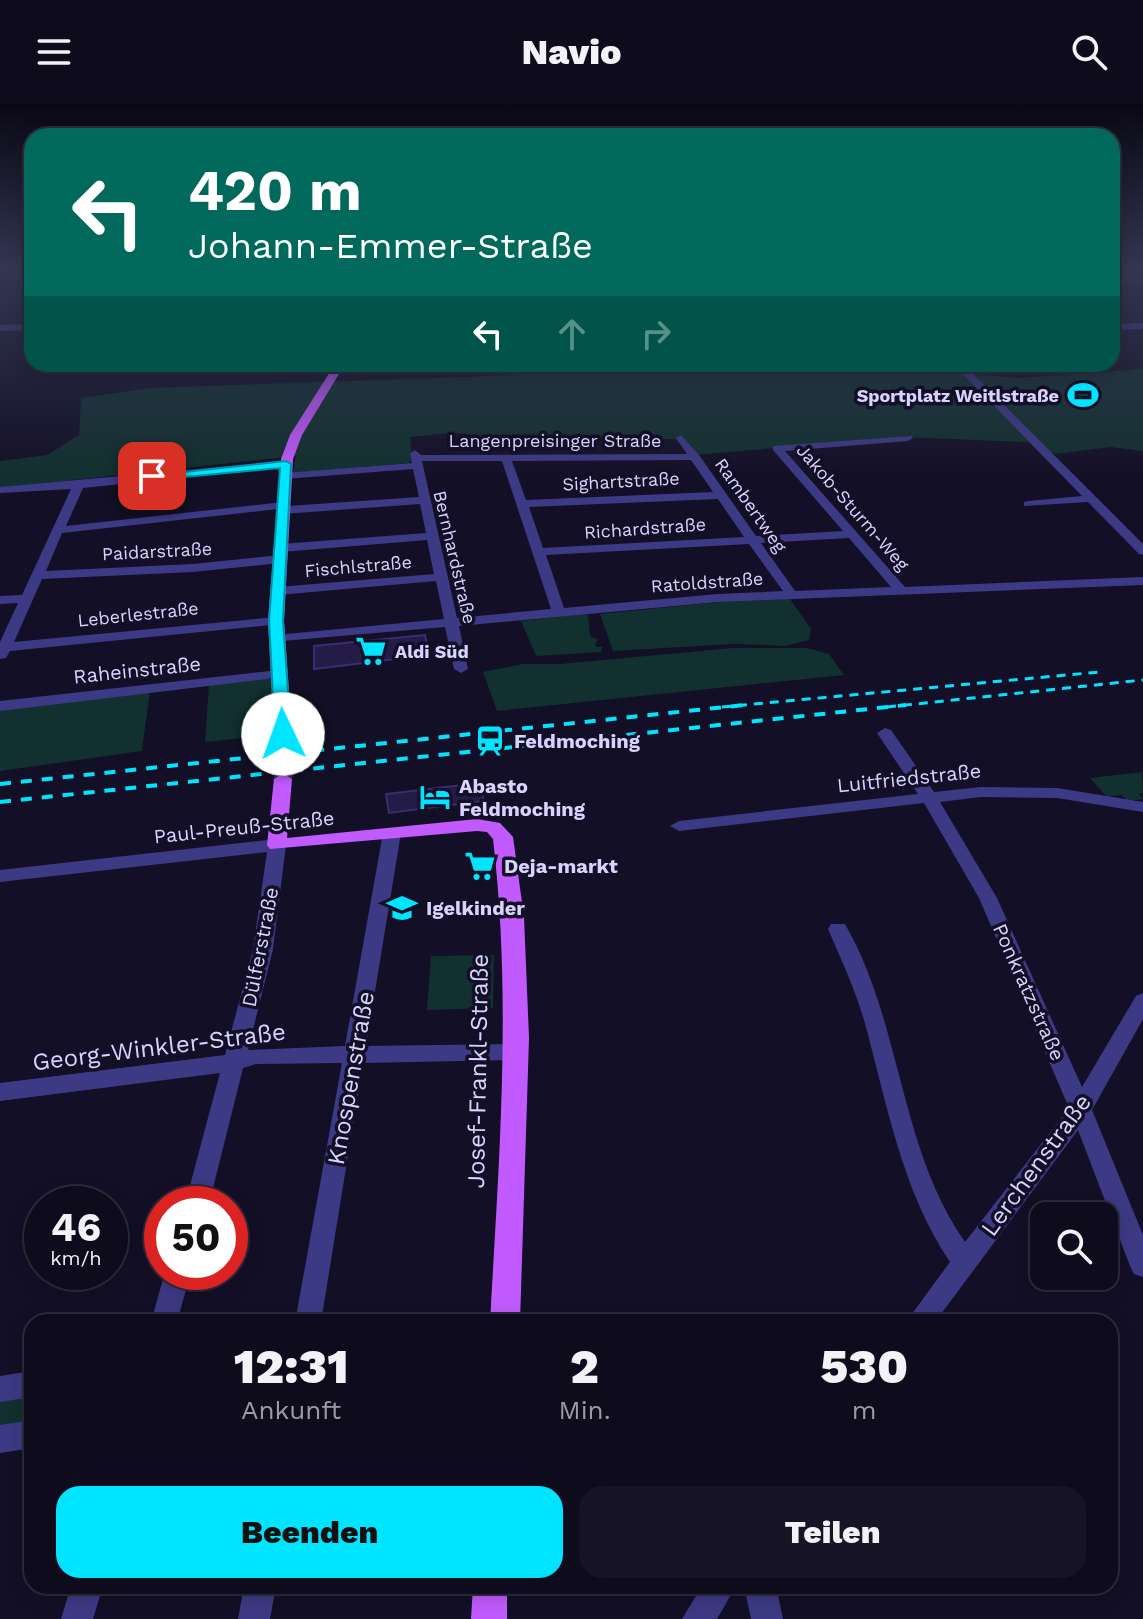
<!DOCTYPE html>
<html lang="de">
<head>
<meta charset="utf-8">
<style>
  :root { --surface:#0e0b1c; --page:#171425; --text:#f1f3f6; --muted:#9b9ba3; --line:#2e2b3b; --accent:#00e5ff }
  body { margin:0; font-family:"Work Sans",sans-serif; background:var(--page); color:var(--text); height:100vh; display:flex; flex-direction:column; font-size:30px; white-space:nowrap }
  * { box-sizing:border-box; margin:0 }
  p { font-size:26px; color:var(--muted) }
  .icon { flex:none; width:44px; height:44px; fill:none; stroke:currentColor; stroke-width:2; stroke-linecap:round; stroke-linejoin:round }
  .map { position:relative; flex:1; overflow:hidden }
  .details { position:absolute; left:24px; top:1210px; width:1094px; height:280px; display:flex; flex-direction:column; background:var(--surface); border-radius:24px; box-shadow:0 4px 20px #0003,0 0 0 2px var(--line) }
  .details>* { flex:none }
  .hud { position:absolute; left:24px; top:24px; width:1096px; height:244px; border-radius:24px; box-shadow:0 4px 20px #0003,0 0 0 2px var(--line); background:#00695c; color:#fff; overflow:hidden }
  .controls { position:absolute; left:1030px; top:1098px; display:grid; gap:16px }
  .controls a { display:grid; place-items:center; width:88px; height:88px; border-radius:16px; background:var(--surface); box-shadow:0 4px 20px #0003,0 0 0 2px var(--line); font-size:40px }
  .speed { position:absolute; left:24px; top:1082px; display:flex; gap:16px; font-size:40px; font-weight:700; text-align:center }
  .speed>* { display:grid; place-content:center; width:104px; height:104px; border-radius:50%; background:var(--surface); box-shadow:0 4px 20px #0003,0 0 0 2px var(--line); line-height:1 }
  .speed small { font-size:20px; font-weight:400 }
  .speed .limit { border:12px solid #d22; background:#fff; color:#111 }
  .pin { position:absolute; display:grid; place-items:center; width:68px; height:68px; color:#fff; margin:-34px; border-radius:16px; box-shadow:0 4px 12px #0006 }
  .me { position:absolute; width:88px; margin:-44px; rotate:357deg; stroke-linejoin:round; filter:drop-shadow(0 0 6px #0008) }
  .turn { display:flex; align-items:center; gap:28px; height:168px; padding:0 32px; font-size:36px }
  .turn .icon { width:104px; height:104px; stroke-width:2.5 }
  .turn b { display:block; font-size:56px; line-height:68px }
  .lanes { display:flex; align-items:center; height:76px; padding:0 32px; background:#0003; justify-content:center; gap:40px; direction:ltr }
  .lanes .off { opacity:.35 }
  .eta { display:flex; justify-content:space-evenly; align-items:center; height:136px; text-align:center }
  .eta b { font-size:48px; font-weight:800; line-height:56px }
  .button { display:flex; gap:16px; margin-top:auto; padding:16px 32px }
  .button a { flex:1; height:92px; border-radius:24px; background:var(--accent); color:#111; font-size:32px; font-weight:800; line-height:92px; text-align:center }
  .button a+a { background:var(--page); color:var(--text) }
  header { display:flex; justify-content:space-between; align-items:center; height:104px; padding:0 32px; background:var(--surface); font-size:36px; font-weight:800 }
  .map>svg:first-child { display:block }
  .green { fill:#12302f }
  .building { fill:#241b47; stroke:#3b2d73; stroke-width:2 }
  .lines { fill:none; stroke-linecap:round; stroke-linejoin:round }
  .major-tunnel { stroke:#312d47; stroke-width:19; stroke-dasharray:19 10; stroke-linecap:butt }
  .minor { fill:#3d3a85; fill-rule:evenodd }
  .major { fill:#c25bff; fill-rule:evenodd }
  .rail-far1 { stroke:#00e5ff; stroke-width:3; stroke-dasharray:9 7; stroke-linecap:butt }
  .rail { stroke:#00e5ff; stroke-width:4; stroke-dasharray:11 10; stroke-linecap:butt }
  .route { fill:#00e5ff; stroke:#0095a6; stroke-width:2 }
  .labels { text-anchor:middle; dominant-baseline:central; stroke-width:7; stroke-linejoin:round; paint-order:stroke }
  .far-poi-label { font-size:18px; font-weight:bold; fill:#d9d4ff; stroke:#130f26; text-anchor:end }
  .far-street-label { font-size:18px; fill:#d9d4ff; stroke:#130f26 }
  .street-label { font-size:20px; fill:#d9d4ff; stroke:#130f26 }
  .poi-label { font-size:20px; font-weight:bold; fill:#d9d4ff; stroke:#130f26; text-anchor:start }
  .near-street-label { font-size:24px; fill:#d9d4ff; stroke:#130f26 }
</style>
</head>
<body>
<header><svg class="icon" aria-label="menu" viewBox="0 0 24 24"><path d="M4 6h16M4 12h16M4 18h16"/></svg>Navio<svg class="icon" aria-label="search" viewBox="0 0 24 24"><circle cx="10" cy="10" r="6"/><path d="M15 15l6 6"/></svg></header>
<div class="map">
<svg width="1143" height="1515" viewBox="0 0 1143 1515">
  <rect width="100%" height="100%" fill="#130f26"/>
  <path class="green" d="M700 260H968L977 270 1017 274 1143 265V347L1111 343 1056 350 1027 338 904 333 693 351 675 335 485 336C467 324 434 331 410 333L412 357 408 359 293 369 296 352 0 384V357L47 351 79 331 81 294 150 284 465 273Z
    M790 495 811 525 809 536 785 542 734 540 613 547 600 510 721 498Z
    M583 510 588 511 590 532 598 536 595 539 596 543H602L601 548 536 552 521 517Z
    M733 544H807L829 550 844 571 497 607 483 568 523 560H560Z
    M261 574 272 575 278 630 205 638 209 580Z
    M150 586 142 647 0 667V605Z
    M1142 668 1143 689 1139 690 1143 695 1128 697 1122 691 1107 693 1090 674Z
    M494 851 493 904 427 906 431 852Z
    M32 1287V1323L0 1328V1292Z"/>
  <path class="building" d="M425 531 429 551 314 565V542Z
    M479 679 484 697 389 709 386 690Z"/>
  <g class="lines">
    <path class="major-tunnel" d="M283 630V675"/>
    <path class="minor" d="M29 166 32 167V175L9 174 11 167Z
      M1143 175V179L1112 181V177Z
      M1143 219V225L1112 226V220Z
      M32 220V226L0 227V221Z
      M204 260H225L220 263Z
      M953 260H963L1143 440V451L1139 450 1088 398 1024 402V398L1028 397 1082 392Z
      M681 331 699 351 756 432 843 427 773 346V342L912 332 913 334 908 337 785 347 905 483 1143 473V481L718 498 459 522 468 565 461 569 454 565 445 523 271 538 269 535 276 531 444 515 436 477 278 491 271 487 278 483 434 470 427 436 281 448 275 444 281 440 426 429 420 400 283 410 278 405 62 429 46 467 193 460 280 451 286 455 280 459 193 468 42 475 14 538 276 513 281 514V520L10 547 6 554 0 555V538L18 499 0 500V492L22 491 71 385 0 389V383L286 357 291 360 286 363 83 384 66 422 283 398 288 402 419 393 413 365 285 375 279 372 285 369 412 359 410 349 415 346 421 351 687 350 676 334ZM691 356 713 388 526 396 512 357ZM422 357H502L551 505 457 514ZM718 395 744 433 543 444 529 403ZM849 434 891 483 795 487 761 439ZM749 440 783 487 718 490 564 504 546 451Z
      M278 566 283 567V573L0 607V597Z
      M885 624 891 626 934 688 981 683 1057 684 1143 698V708L1057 694 981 693 940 698 997 794 1082 983 1136 892 1143 889V915L1092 1006 1143 1131V1173L1134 1170 1130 1162 1078 1026 935 1218H906L950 1158C901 1085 887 999 864 916 855 885 841 855 828 825L831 820H845C902 919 899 1044 965 1138L1069 1004 979 794 924 699 679 727 670 722 679 717 918 690 877 629Z
      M392 724 401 729 366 942 516 940 524 942 527 948 524 954 516 956 363 959 321 1218H295L342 959 256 960 243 964 209 1100H185L220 969 0 997V979L225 951 253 845 267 748 0 778V766L277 735 283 737 286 741 273 845 248 946 345 942 383 729Z
      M165 1168H191L177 1218H151Z
      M32 1267V1293L0 1298V1272Z
      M32 1316V1344L0 1349V1321Z
      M71 1482H103L93 1515H61Z
      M244 1482H276L270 1515H238Z
      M702 1482H736L717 1515H682Z
      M744 1482H776L783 1515H751Z"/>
    <path class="major" d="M335 260H345L302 331 293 355 284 517 292 630 283 635 274 630 268 517 281 355 290 331Z
      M283 669 292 675 287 734 477 715 500 719 513 733 524 813 529 934 520 1218H490C499 1056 512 896 493 735L487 728 477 727 270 745 267 741 274 675Z
      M473 1482H507V1515H471Z"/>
    <path class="rail-far1" d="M722 603 1099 568
      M887 603 1143 576"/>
    <path class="rail" d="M0 680 744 601
      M0 698 906 601"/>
  </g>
  <linearGradient id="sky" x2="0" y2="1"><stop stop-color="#0a0815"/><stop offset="0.44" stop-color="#333752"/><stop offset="1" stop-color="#333752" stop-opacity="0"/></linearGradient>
  <rect width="1143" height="376" fill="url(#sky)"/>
  <path class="route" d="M286 357 291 360 283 517 291 630 283 635 275 630 269 517 280 364 152 376 147 372Z"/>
  <defs>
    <g id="stadium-bare" transform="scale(2.4)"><path d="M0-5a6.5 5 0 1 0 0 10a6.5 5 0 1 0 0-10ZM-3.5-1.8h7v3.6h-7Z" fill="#00e5ff" stroke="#130f26" stroke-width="2.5" paint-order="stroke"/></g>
    <g id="supermarket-bare" transform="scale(2.4)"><path d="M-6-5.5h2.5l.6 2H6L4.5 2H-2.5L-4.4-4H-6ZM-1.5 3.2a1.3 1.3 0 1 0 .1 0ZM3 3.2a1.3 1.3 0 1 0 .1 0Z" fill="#00e5ff" stroke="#130f26" stroke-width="2.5" paint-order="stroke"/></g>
    <g id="station-bare" transform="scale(2.4)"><path d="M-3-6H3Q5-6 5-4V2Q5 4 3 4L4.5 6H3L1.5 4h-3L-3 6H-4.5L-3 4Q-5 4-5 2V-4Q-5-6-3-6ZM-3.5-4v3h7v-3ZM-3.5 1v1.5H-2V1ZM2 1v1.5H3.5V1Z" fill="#00e5ff" stroke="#130f26" stroke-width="2.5" paint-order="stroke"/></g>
    <g id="hotel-bare" transform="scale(2.4)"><path d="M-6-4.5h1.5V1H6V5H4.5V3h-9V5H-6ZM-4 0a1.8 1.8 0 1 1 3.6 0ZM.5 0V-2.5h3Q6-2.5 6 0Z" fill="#00e5ff" stroke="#130f26" stroke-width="2.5" paint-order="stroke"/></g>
    <g id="school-bare" transform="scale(2.4)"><path d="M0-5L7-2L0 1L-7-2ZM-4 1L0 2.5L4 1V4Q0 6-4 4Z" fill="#00e5ff" stroke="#130f26" stroke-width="2.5" paint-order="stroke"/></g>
  </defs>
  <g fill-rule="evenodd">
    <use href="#stadium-bare" x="1083" y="291"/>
    <use href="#supermarket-bare" x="371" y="547"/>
    <use href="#station-bare" x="490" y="637"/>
    <use href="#hotel-bare" x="435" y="693"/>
    <use href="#supermarket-bare" x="480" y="762"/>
    <use href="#school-bare" x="402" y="804"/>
  </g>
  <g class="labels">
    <g class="far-poi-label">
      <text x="1059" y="291">Sportplatz Weitlstraße</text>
      <text x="395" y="547" text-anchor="start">Aldi Süd</text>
    </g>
    <g class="far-street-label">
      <text x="555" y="336">Langenpreisinger Straße</text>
      <text transform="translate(621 377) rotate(-3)">Sighartstraße</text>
      <text transform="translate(751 401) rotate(55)">Rambertweg</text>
      <text transform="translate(853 403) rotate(49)">Jakob-Sturm-Weg</text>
      <text transform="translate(645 424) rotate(-4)">Richardstraße</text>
      <text transform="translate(157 447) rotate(-3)">Paidarstraße</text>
      <text transform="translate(455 453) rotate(77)">Bernhardstraße</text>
      <text transform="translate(358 462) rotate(-5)">Fischlstraße</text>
      <text transform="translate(707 478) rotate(-4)">Ratoldstraße</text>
      <text transform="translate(138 510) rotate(-6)">Leberlestraße</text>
    </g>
    <g class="street-label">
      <text transform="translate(137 566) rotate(-6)">Raheinstraße</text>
      <text transform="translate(909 674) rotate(-6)">Luitfriedstraße</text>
      <text transform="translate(244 723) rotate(-6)">Paul-Preuß-Straße</text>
      <text transform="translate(260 843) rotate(-79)">Dülferstraße</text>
      <text transform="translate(1029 888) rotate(66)">Ponkratzstraße</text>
    </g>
    <g class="poi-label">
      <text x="514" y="637">Feldmoching</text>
      <text x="459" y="682">Abasto<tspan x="459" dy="23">Feldmoching</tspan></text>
      <text x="504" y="762">Deja-markt</text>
      <text x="426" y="804">Igelkinder</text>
    </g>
    <g class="near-street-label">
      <text transform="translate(159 943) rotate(-7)">Georg-Winkler-Straße</text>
      <text transform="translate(478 967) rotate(-89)">Josef-Frankl-Straße</text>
      <text transform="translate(351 974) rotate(-80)">Knospenstraße</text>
      <text transform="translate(1036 1061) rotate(-54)">Lerchenstraße</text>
    </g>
  </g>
</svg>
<div class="controls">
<a><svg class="icon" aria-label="search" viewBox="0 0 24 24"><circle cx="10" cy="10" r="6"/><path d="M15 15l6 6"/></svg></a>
</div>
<div class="speed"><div>46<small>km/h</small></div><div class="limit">50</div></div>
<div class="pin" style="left:152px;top:372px;background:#d93025"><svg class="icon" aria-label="arrive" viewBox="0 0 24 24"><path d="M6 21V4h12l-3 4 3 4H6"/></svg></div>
<svg class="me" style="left:283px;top:630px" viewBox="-20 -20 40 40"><circle r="19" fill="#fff"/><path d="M0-13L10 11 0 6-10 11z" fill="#00e5ff"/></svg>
<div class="hud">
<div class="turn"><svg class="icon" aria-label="left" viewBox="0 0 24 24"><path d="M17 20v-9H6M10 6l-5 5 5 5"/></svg><div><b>420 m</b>Johann-Emmer-Straße</div></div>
<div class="lanes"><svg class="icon" aria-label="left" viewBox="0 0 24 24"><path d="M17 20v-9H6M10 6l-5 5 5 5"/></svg><svg class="icon off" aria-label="ahead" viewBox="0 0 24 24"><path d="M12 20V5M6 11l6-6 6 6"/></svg><svg class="icon off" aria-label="right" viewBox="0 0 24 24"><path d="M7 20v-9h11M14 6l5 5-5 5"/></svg></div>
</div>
<section class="details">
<div class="eta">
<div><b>12:31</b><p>Ankunft</p></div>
<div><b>2</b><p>Min.</p></div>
<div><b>530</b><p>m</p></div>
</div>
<div class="button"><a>Beenden</a><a>Teilen</a></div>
</section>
</div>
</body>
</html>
